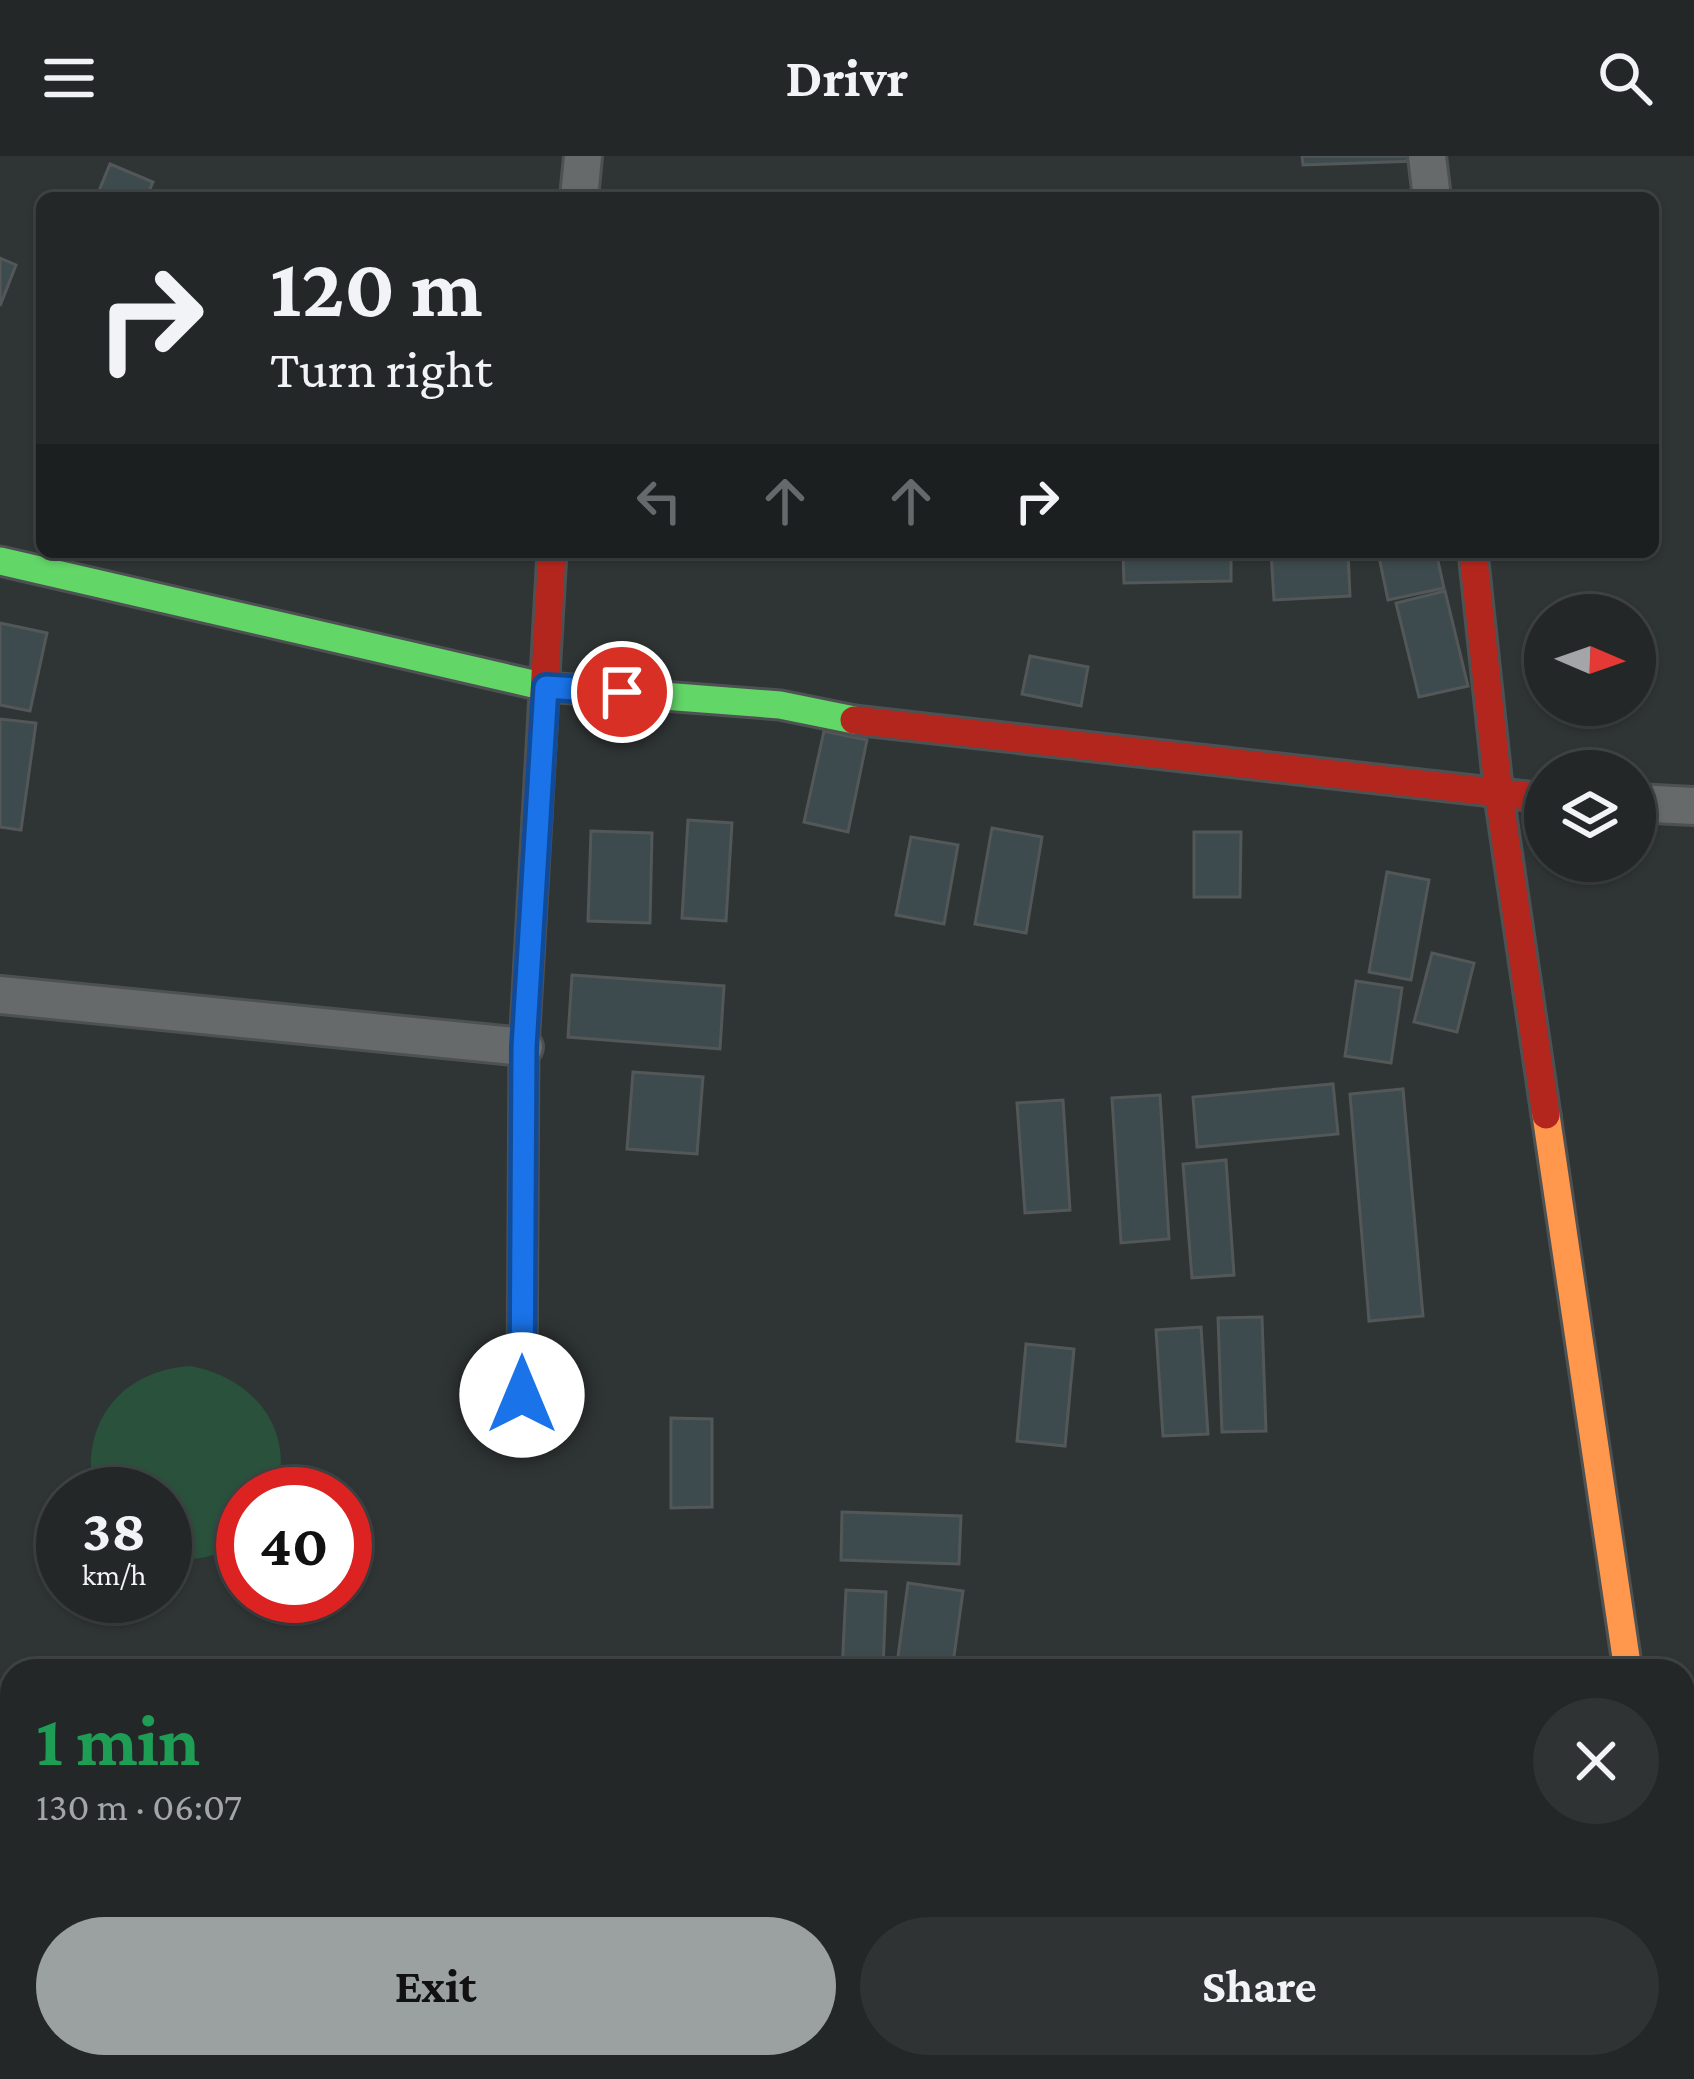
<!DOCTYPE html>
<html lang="en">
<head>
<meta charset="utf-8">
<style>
  :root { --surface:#232728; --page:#2f3334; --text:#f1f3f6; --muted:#a3a5a8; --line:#404445; --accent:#9ba1a1 }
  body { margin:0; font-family:"Crimson Pro",serif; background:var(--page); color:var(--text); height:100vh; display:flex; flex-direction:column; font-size:45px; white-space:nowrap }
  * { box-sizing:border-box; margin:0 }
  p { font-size:39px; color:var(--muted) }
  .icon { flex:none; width:66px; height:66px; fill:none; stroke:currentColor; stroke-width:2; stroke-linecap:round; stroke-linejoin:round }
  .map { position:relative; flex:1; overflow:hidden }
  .panel { position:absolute; left:0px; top:1503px; width:1695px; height:420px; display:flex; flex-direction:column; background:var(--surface); border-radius:36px 36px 0 0; box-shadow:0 3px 9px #0004,0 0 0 3px var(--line) }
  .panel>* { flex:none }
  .guide { position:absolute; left:36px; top:36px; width:1623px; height:366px; border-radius:18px; box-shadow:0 3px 9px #0004,0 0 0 3px var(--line); background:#232728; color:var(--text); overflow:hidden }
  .needle { width:78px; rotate:92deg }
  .fabs { position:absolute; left:1524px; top:438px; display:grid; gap:24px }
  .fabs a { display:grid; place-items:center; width:132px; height:132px; border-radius:50%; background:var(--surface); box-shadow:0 3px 9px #0004,0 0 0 3px var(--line); font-size:60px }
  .speed { position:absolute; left:36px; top:1311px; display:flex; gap:24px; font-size:60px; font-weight:700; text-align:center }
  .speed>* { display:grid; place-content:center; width:156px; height:156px; border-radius:50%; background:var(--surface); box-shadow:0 3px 9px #0004,0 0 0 3px var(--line); line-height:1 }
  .speed small { font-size:30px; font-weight:400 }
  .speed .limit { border:18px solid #d22; background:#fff; color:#111 }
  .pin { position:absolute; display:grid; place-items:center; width:102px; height:102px; color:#fff; margin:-51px; border:6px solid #fff; border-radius:50%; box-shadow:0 3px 12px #0007 }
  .me { position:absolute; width:132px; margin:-66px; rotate:0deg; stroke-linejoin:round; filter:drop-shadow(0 0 9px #0008) }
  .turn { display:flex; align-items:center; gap:42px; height:252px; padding:0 36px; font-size:54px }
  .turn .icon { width:156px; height:156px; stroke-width:2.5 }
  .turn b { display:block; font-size:84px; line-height:102px }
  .lanes { display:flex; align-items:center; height:114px; padding:0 36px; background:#0003; justify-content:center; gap:60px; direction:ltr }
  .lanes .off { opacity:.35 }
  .round { display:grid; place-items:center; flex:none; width:126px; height:126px; border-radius:63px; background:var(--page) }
  .summary { display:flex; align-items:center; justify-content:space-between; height:204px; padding:0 36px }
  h1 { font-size:72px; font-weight:700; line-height:90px; color:#1e9e55 }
  .cta { display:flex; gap:24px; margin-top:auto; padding:24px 36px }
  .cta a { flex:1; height:138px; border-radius:72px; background:var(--accent); color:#111; font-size:48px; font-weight:700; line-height:138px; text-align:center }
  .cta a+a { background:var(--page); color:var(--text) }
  header { display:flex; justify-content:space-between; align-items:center; height:156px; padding:0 36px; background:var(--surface); font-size:54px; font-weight:700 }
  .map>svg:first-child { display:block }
  .green { fill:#2a513c }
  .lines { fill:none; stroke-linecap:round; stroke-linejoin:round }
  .stream { stroke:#041d30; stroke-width:12 }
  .building { fill:#3d4b4f; stroke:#535757; stroke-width:3 }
  .street-casing { stroke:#4e5152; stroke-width:42 }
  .fast-casing { stroke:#4e5152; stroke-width:33 }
  .slow-casing { stroke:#4e5152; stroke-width:33 }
  .jam-casing { stroke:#4e5152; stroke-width:33 }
  .street { stroke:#676a6a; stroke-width:36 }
  .fast { stroke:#63d668; stroke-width:27 }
  .slow { stroke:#ff974d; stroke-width:27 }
  .jam { stroke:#b3261e; stroke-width:27 }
  .route-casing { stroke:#114b97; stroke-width:30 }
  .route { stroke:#1a73e8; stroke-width:21 }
</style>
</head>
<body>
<header><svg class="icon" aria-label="menu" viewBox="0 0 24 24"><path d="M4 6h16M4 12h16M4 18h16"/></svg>Drivr<svg class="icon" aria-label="search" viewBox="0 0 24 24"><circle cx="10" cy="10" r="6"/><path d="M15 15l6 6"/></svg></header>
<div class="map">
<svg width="1694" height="1923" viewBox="0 0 1694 1923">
  <rect width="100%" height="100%" fill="#2f3435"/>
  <path class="green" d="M190 1210C253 1221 296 1273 276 1338H243V1385C218 1400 195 1407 165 1401V1338H94C79 1269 119 1215 190 1210Z"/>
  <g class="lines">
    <path class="stream" d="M915 1923 939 1915 1030 1911"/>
  </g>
  <path class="building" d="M1302 0H1416V5L1303 9Z
    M110 8 153 26 146 42H96Z
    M0 102 16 109 0 150Z
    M1123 396H1231V425L1124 427Z
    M1271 396H1348L1350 440 1274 444Z
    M1378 396H1436L1444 432 1388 444Z
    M1445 435 1468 530 1419 541 1396 447Z
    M0 467 47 477 30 555 0 549Z
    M1030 500 1088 511 1081 550 1022 538Z
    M0 563 36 567 21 674 0 671Z
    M824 575 867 584 848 676 804 666Z
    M688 664 732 667 726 765 682 762Z
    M992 672 1042 681 1026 777 975 768Z
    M591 675 652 677 650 767 588 765Z
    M1194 676H1241L1240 741H1194Z
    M911 681 958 689 944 768 896 759Z
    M1387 716 1429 724 1411 824 1369 816Z
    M1432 797 1474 807 1457 876 1414 866Z
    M572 819 724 830 720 893 568 881Z
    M1356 825 1402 832 1391 907 1345 900Z
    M633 916 703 921 697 998 627 993Z
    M1333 928 1338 978 1197 991 1193 941Z
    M1403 933 1423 1160 1369 1165 1350 938Z
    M1160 939 1169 1083 1121 1087 1112 942Z
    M1063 944 1070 1054 1025 1057 1017 947Z
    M1226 1004 1234 1119 1192 1122 1183 1008Z
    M1262 1161 1266 1275 1222 1276 1218 1162Z
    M1201 1171 1208 1278 1163 1280 1156 1174Z
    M1026 1188 1074 1193 1065 1290 1017 1285Z
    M671 1262 712 1263V1351L671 1352Z
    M842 1356 961 1360 959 1408 841 1404Z
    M908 1427 963 1435 952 1515H896Z
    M846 1434 886 1436 883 1515H842Z"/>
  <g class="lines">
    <g class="street-casing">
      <path id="street" d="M1427 0 1432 42
        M579 42 583 0
        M1635 647 1694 650
        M0 839 524 891
        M1683 1883 1689 1923"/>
    </g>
    <g class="fast-casing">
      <path id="fast" d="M0 405 546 531 780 549 854 564
        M522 1239 524 891 537 662"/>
    </g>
    <g class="slow-casing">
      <path id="slow" d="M1546 959 1628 1515"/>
    </g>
    <g class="jam-casing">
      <path id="jam" d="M1473 396 1499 640 1546 959
        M854 564 1545 642
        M537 662 552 396"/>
    </g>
    <use href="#street" class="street"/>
    <use href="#fast" class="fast"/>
    <use href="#slow" class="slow"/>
    <use href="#jam" class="jam"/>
  </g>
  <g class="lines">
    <g class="route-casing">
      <path id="route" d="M522 1239 524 891 546 531 622 536"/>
    </g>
    <use href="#route" class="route"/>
  </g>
</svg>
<div class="fabs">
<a><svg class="needle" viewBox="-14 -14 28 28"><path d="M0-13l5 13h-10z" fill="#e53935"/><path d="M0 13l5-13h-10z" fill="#a3a5a8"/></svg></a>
<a><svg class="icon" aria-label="layers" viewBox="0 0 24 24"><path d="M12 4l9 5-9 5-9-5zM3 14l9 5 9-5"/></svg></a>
</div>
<div class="speed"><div>38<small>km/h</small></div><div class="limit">40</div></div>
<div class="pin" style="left:622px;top:536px;background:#d93025"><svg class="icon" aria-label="arrive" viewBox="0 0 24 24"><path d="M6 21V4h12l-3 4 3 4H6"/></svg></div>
<svg class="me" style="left:522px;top:1239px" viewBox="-20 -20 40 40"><circle r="19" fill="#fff"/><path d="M0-13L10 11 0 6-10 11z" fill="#1a73e8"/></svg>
<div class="guide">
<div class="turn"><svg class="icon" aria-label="right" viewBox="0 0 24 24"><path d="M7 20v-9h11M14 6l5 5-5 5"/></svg><div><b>120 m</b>Turn right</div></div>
<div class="lanes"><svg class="icon off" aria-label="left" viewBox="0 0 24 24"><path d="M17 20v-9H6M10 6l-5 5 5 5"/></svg><svg class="icon off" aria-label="ahead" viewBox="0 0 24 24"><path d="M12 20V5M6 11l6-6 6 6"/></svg><svg class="icon off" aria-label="ahead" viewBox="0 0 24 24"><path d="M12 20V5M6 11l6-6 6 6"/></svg><svg class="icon" aria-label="right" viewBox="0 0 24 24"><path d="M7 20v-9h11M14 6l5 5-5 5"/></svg></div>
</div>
<section class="panel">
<div class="summary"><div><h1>1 min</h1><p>130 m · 06:07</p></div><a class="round"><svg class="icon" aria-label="close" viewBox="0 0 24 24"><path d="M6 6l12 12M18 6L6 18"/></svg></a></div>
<div class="cta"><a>Exit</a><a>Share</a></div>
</section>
</div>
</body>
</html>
